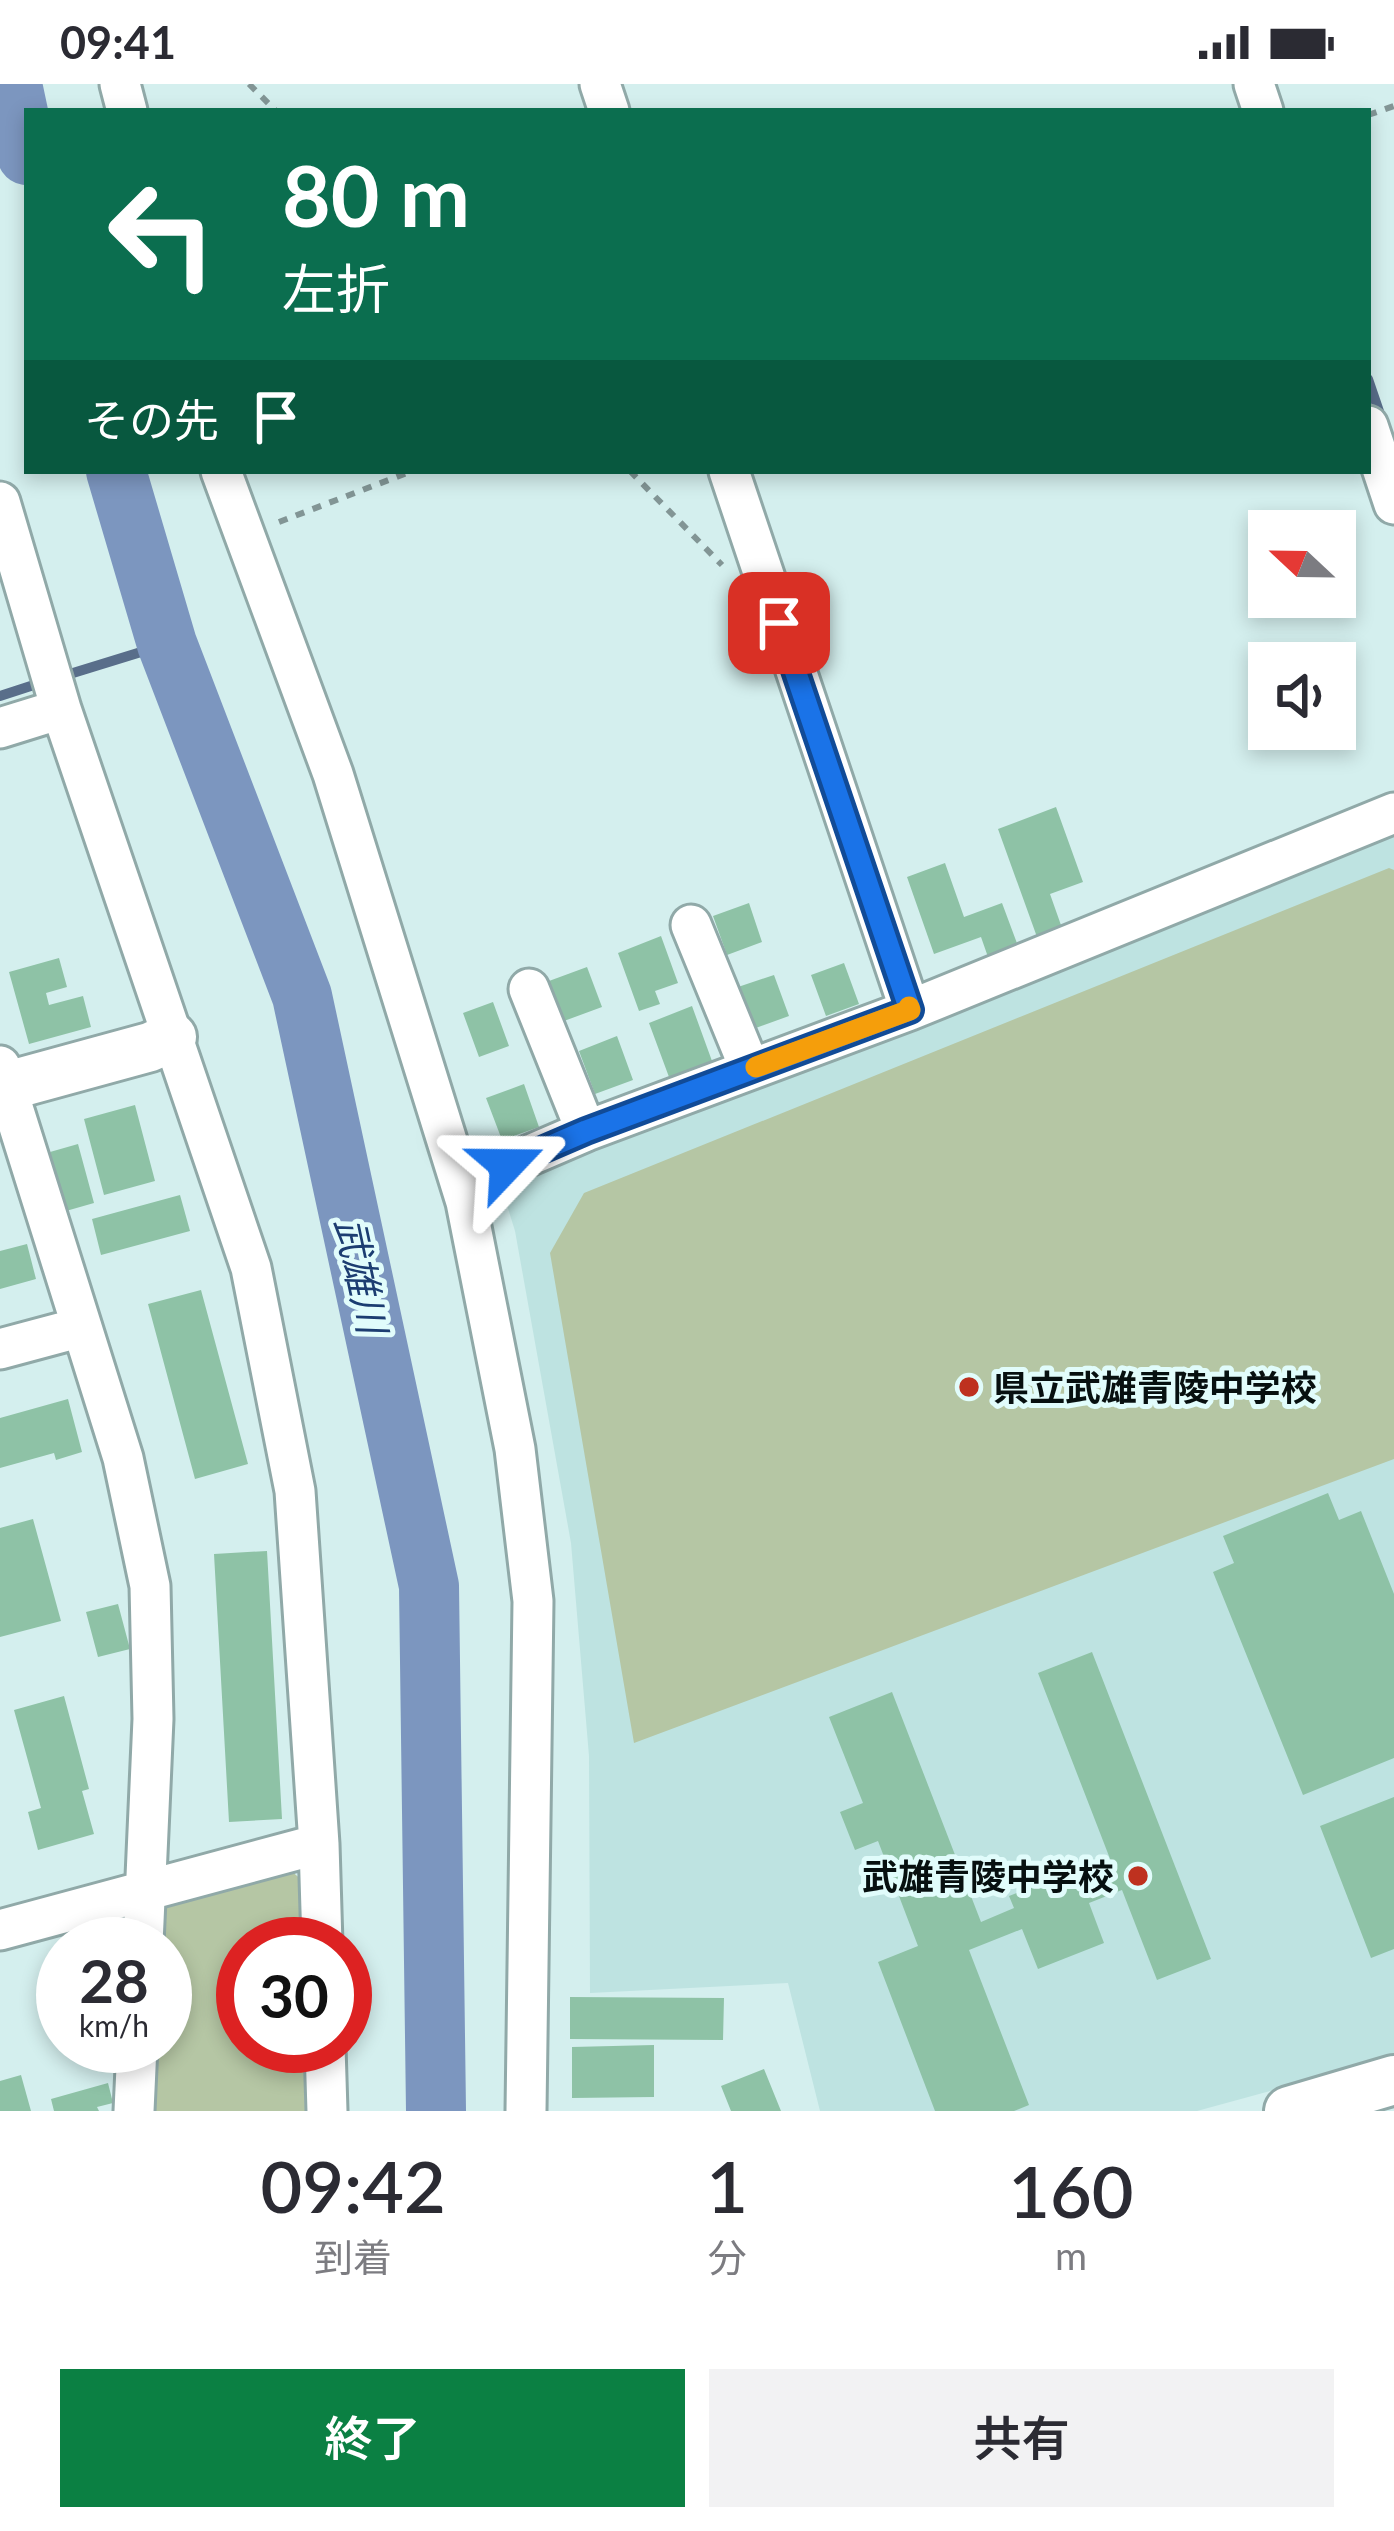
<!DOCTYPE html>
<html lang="ja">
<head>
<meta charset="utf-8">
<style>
  :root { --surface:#fff; --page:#f2f2f3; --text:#2b2b33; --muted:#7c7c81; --accent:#0b8043 }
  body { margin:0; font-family:Lato,"Noto Sans JP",sans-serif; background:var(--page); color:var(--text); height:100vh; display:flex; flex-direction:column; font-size:45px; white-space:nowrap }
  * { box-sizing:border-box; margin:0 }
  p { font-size:39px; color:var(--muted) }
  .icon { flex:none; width:66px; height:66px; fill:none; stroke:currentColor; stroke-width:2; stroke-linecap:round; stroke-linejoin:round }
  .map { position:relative; height:2027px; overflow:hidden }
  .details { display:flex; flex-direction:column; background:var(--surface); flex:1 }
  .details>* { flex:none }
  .guide { position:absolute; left:24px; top:24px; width:1347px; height:366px; border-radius:0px; box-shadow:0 6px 18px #0003; background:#0b6e4f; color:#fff; overflow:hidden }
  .needle { width:78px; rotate:292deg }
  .controls { position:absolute; left:1248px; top:426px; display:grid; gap:24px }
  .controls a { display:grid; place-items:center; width:108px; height:108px; border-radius:0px; background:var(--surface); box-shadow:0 6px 18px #0003; font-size:60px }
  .speed { position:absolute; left:36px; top:1833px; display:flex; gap:24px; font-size:60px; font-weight:700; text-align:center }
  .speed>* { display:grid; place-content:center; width:156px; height:156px; border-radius:50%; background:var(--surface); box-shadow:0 6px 18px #0003; line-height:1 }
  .speed small { font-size:30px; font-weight:400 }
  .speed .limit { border:18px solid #d22; background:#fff; color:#111 }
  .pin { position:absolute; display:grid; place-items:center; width:102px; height:102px; color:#fff; margin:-51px; border-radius:24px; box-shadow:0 6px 18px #0006 }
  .me { position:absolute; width:132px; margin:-66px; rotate:67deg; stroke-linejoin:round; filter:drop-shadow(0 0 9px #0008) }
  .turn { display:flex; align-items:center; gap:42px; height:252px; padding:0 60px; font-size:54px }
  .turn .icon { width:156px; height:156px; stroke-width:2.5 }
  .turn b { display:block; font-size:84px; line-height:102px }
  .then { display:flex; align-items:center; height:114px; padding:0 60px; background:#0003; gap:24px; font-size:45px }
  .eta { display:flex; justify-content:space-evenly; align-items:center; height:204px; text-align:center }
  .eta b { font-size:72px; font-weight:600; line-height:84px }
  .action { display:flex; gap:24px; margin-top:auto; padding:24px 60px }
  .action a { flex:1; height:138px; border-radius:0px; background:var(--accent); color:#fff; font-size:48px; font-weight:600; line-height:138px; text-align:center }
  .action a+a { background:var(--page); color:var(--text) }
  .status { display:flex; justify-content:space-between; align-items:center; height:84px; padding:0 60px; background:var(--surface); direction:ltr }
  .status svg { height:33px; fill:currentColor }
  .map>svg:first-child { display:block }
  .built { fill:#bee3e1 }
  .green { fill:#b5c6a4 }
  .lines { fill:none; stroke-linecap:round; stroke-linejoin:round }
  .stream { stroke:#596e8a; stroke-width:10 }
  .river { stroke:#7c96bf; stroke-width:60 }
  .building { fill:#8ec2a6 }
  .minor-casing { stroke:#90a9a8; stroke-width:45 }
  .tertiary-casing { stroke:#90a9a8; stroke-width:54 }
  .path { stroke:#829595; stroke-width:6; stroke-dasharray:9 9; stroke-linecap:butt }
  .minor { stroke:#fff; stroke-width:39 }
  .tertiary { stroke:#fff; stroke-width:48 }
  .route-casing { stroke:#114b97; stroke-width:30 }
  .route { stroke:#1a73e8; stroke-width:21 }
  .slow { stroke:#f59e0b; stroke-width:21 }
  .poi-dot { fill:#be311f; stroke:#e1fcfb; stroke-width:4.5 }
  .labels { text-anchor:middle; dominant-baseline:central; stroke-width:10; stroke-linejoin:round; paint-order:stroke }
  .poi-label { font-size:36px; font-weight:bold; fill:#071010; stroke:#e1fcfb; text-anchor:start }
  .water-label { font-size:39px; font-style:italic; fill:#1c3d71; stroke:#e1fcfb }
</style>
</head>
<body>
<div class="status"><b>09:41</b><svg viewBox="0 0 49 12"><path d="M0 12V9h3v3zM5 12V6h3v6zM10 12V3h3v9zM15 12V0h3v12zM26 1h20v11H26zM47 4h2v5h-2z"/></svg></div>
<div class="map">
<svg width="1394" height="2027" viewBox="0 0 1394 2027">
  <rect width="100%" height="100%" fill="#d4efee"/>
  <path class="built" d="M1394 752V1973L1197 2027H820L788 1899 590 1909 589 1672 571 1459 515 1147 501 1102Z"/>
  <path class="green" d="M1389 784 1394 786V1375L634 1659 550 1169 584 1109Z
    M285 1782 302 1796 303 1860H243V1962H304L305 2027H147L151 1962H165V1860H159L162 1817Z"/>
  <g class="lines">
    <path class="stream" d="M1368 295 1382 336
      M60 593 167 560
      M0 612 43 598"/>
    <path class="river" d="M12 0 27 71
      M116 387 167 560 302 912 429 1502 436 2027"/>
  </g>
  <path class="building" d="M1056 723 1083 798 1050 810 1062 844 1037 853 998 745Z
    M945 779 964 833 1002 819 1018 862 988 873 981 853 934 870 907 793Z
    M749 819 762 858 727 871 713 832Z
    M661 852 678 899 655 907 660 920 639 927 618 869Z
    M59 874 67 903 46 909 49 921 83 912 91 943 29 960 9 888Z
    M844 879 859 920 826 932 811 891Z
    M587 883 602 923 564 937 549 897Z
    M774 891 789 932 753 945 738 903Z
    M493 918 509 962 479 973 463 929Z
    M692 922 712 977 669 993 649 939Z
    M617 952 633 996 595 1010 579 967Z
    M524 1000 539 1043 502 1056 486 1014Z
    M135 1021 155 1097 104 1111 84 1035Z
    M78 1060 94 1119 66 1127 50 1068Z
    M180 1111 190 1147 101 1171 92 1135Z
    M27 1160 36 1195 0 1205V1167Z
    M201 1206 248 1380 195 1395 148 1220Z
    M68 1315 82 1368 56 1376 54 1369 0 1384V1334Z
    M1328 1409 1339 1436 1361 1427 1394 1510V1674L1303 1711 1213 1488 1234 1479 1223 1452Z
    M33 1435 61 1537 0 1553V1444Z
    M267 1467 282 1735 229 1738 214 1470Z
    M118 1520 130 1565 98 1573 86 1528Z
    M1092 1568 1211 1875 1157 1896 1122 1806 1089 1819 1104 1859 1038 1885 1022 1845 969 1866 1029 2021 1014 2027H935L878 1878 918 1862 878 1757 855 1766 840 1728 863 1719 829 1633 892 1608 981 1838 1014 1824 1009 1812 1076 1786 1081 1798 1114 1785 1038 1589Z
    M64 1612 89 1705 82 1707 94 1750 38 1766 28 1728 41 1724 14 1626Z
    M1394 1713V1865L1371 1874 1320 1742Z
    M570 1913 724 1914 723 1956 570 1955Z
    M654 1961V2013L572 2014V1963Z
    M764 1985 781 2027H731L721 2002Z
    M21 1991 31 2027H0V1997Z
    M108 1999 113 2019 97 2023 99 2027H54L51 2015Z"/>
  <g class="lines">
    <g class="minor-casing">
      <path id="minor" d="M120 0 127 27
        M600 0 609 27
        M1254 0 1263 27
        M1368 342 1394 420
        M221 387 333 690 466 1118 515 1365 533 1517 526 2027
        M729 387 910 926 1394 729
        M0 418 61 625 251 1184 295 1407 319 1760 322 1860
        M0 644 61 625
        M691 841 750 985
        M529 905 586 1047
        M0 982 123 1374 150 1502 153 1635 143 1860
        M507 1081 586 1047 910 926
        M0 1265 82 1243
        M0 1846 319 1760
        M325 1962 327 2027
        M134 2027 137 1962"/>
    </g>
    <g class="tertiary-casing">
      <path id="tertiary" d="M0 1004 150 963 172 953
        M1289 2027 1394 1996"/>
    </g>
    <path class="path" d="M249 0 276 27
      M1368 31 1394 22
      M630 387 722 481
      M279 438 412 387"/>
    <use href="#minor" class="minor"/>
    <use href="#tertiary" class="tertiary"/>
  </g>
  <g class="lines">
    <g class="route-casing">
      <path id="route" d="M507 1081 586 1047 910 926 779 539"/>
    </g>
    <use href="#route" class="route"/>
    <path class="slow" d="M756 983 910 926 909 923"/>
  </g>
  <g class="poi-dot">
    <circle cx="969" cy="1303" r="12"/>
    <circle cx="1138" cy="1792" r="12"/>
  </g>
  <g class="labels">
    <g class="poi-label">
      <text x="993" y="1303">県立武雄青陵中学校</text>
      <text x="1114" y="1792" text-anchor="end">武雄青陵中学校</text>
    </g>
    <g class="water-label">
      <text transform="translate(362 1191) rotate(78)">武雄川</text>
    </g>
  </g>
</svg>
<div class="controls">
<a><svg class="needle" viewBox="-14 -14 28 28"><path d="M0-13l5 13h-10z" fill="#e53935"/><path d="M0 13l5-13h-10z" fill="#7c7c81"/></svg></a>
<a><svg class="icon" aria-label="sound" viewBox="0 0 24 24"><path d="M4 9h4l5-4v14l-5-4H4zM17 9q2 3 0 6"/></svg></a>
</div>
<div class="speed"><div>28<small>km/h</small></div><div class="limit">30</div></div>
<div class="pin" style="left:779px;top:539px;background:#d93025"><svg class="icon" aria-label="arrive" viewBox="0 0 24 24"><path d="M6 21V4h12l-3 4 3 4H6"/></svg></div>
<svg class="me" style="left:507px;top:1081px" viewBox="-20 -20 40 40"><path d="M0-17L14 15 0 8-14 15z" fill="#1a73e8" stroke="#fff" stroke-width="4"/></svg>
<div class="guide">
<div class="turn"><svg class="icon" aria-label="left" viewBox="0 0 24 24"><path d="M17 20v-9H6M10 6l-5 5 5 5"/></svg><div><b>80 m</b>左折</div></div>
<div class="then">その先<svg class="icon" aria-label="arrive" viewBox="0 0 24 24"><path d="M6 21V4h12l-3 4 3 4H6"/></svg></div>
</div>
</div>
<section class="details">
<div class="eta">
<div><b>09:42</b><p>到着</p></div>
<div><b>1</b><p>分</p></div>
<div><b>160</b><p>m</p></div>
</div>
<div class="action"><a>終了</a><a>共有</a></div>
</section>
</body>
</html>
